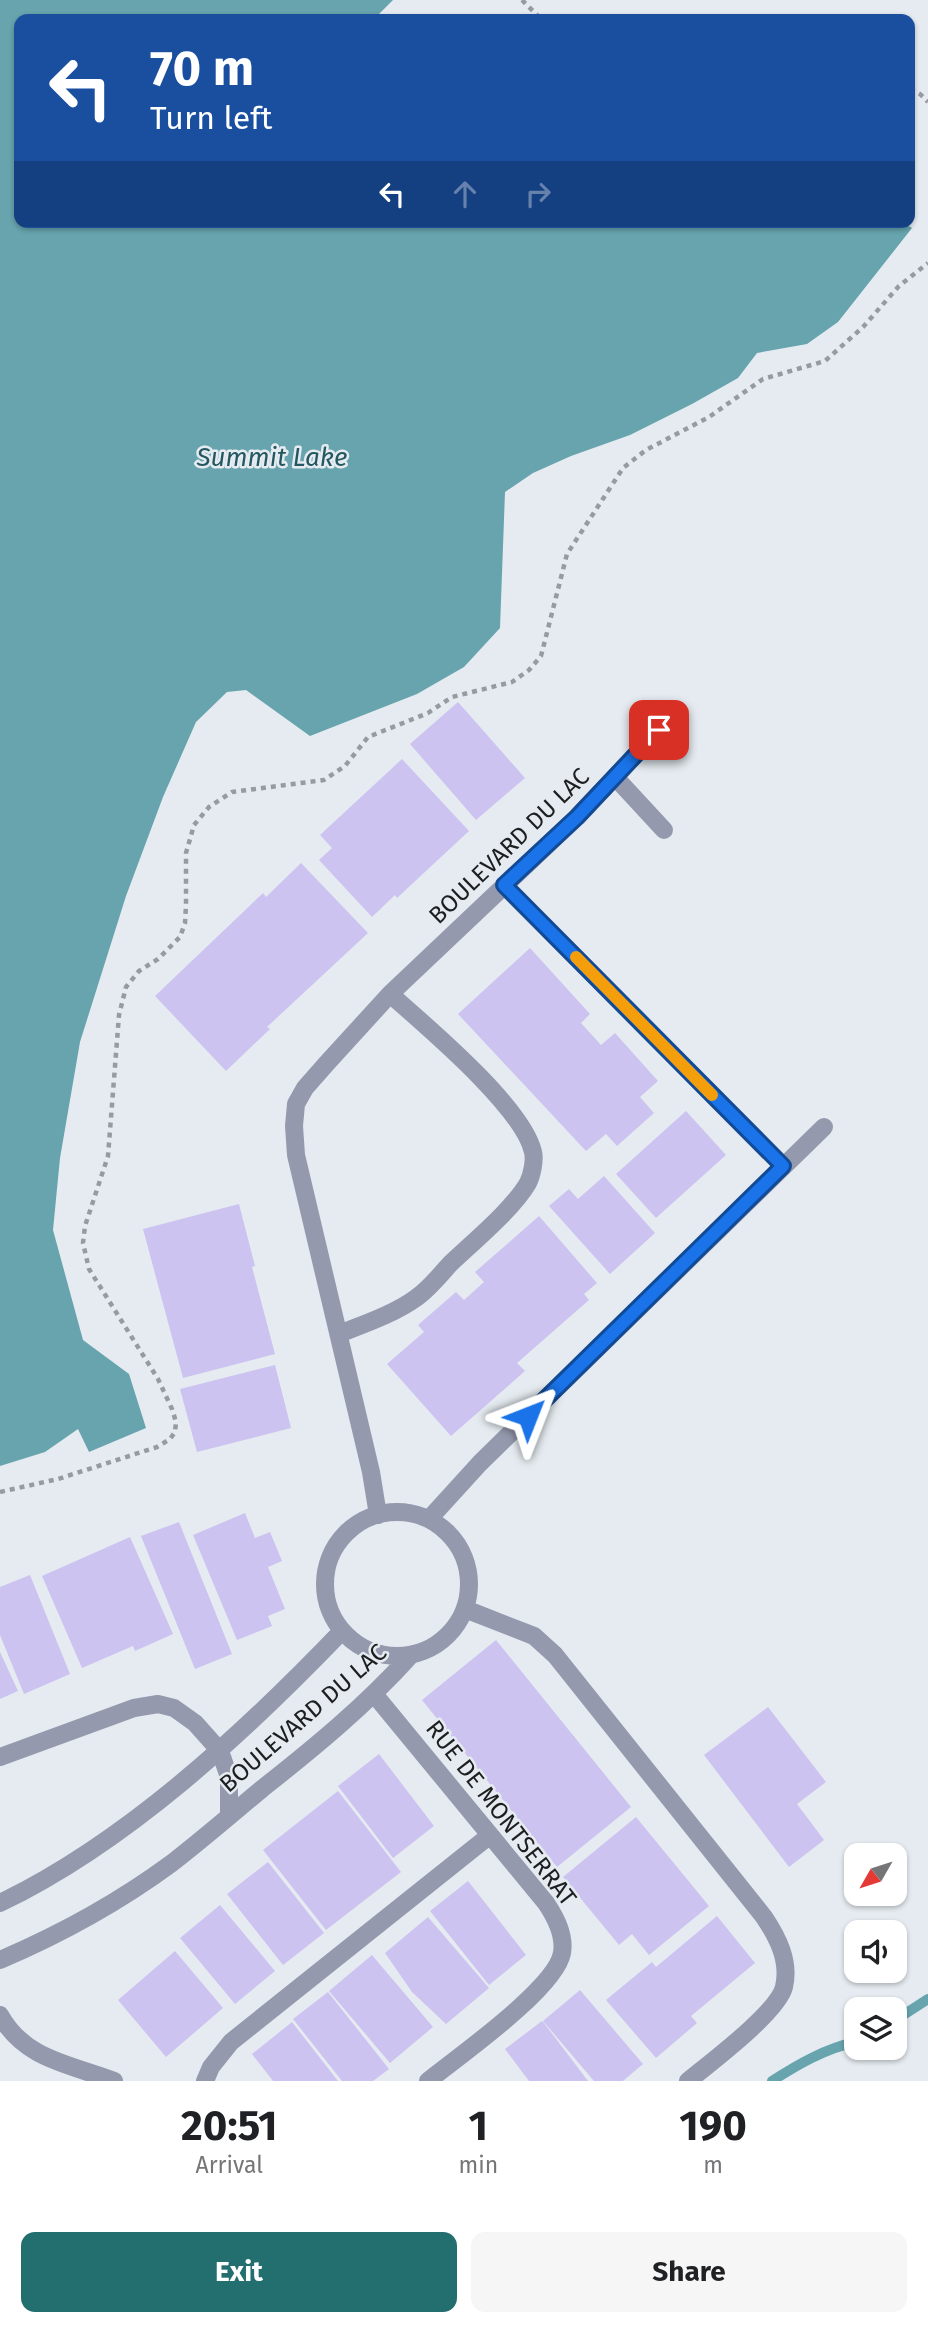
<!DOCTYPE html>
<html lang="en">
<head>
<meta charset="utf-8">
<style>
  :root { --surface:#fff; --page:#f6f6f6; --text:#202124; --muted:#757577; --accent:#236f6f }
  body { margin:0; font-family:"Fira Sans",sans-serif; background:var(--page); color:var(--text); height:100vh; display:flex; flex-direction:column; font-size:26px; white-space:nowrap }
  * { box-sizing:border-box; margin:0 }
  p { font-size:23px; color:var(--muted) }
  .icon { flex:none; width:38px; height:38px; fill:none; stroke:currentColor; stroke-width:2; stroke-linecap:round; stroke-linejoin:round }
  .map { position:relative; height:2081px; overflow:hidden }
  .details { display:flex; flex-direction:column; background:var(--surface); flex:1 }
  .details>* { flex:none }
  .guide { position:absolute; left:14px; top:14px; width:901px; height:214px; border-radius:14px; box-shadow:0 2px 5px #0004; background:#1a4fa0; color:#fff; overflow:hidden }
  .needle { width:46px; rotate:231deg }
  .tools { position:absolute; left:844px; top:1843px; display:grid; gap:14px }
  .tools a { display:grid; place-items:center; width:63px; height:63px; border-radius:14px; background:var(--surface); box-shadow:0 2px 5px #0004; font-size:35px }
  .pin { position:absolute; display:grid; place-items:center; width:60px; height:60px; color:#fff; margin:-30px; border-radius:14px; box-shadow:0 4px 10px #0006 }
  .me { position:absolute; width:77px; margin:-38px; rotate:45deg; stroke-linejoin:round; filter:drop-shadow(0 0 5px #0008) }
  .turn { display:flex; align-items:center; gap:24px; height:147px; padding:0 21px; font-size:32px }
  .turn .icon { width:91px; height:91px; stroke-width:2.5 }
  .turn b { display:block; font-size:49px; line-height:60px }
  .lanes { display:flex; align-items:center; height:66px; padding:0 21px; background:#0003; justify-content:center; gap:35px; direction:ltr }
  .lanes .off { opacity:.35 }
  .eta { display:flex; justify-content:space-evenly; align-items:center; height:119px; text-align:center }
  .eta b { font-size:42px; font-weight:700; line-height:49px }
  .button { display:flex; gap:14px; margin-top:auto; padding:14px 21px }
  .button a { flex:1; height:80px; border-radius:14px; background:var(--accent); color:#fff; font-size:28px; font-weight:700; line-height:80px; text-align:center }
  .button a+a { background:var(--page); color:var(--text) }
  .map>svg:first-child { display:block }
  .water { fill:#67a4ae }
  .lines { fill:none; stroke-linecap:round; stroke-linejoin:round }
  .stream { stroke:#67a4ae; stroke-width:10 }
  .building { fill:#ccc3f1 }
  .path { stroke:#979b9f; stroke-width:4.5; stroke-dasharray:5 5; stroke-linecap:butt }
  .minor { stroke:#9599ad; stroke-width:18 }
  .route-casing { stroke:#114b97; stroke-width:18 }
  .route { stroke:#1a73e8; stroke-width:12 }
  .slow { stroke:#f59e0b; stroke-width:12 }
  .labels { text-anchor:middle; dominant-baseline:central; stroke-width:5; stroke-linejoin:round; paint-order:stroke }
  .street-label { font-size:24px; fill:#1c1e20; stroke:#e5ebf0 }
  .water-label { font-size:26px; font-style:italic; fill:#245861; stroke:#e5ebf0 }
</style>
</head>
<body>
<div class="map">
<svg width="928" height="2081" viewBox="0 0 928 2081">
  <rect width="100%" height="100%" fill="#e5ebf0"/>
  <path class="water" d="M0 0H393L374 19H19V222H902L912 228 838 322 807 344 757 353 738 378 692 404 630 435 571 456 533 473 505 492 500 628 464 667 417 694 310 736 246 690 227 692 196 722 163 797 126 896 80 1042 60 1158 53 1230 83 1340 129 1374 146 1428 89 1452 78 1429 45 1452 0 1466Z"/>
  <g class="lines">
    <path class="stream" d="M894 2021 928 1999
      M772 2081C797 2065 826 2048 856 2042"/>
  </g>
  <path class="building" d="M458 702 525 778 476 820 410 744Z
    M402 759 469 831 397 898 395 895 372 917 319 860 332 848 320 835Z
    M301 863 368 933 267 1027 270 1029 226 1071 155 996 263 893 266 897Z
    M530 948 590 1014 581 1023 601 1045 615 1033 658 1081 640 1097 654 1113 617 1146 606 1134 586 1151 458 1014Z
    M686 1111 726 1155 656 1218 616 1174Z
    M604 1176 655 1233 610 1274 549 1206 569 1189 578 1199Z
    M239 1204 255 1266 252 1267 275 1354 183 1378 143 1229Z
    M539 1216 597 1283 584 1294 589 1300 517 1363 525 1371 451 1436 387 1364 424 1332 418 1325 456 1292 464 1300 484 1282 475 1272Z
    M275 1365 291 1428 197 1452 180 1389Z
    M245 1513 255 1538 270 1532 282 1561 268 1567 285 1609 268 1616 272 1626 237 1640 193 1535Z
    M179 1522 232 1654 195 1669 141 1536Z
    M130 1537 173 1634 135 1651 133 1646 82 1668 42 1576Z
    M30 1575 70 1674 24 1694 0 1635V1587Z
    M496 1640 631 1807 557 1867 422 1700Z
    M0 1652 18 1691 0 1699Z
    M768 1707 826 1782 797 1804 824 1840 789 1867 704 1755Z
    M379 1754 434 1826 393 1858 338 1786Z
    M338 1791 401 1872 326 1930 263 1850Z
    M636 1817 709 1906 649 1955 632 1934 619 1945 563 1877Z
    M268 1862 324 1933 283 1965 227 1894Z
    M468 1881 526 1955 489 1985 430 1911Z
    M220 1905 275 1971 235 2004 180 1938Z
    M717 1916 755 1963 691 2016 697 2023 656 2058 606 2000 652 1962 656 1967Z
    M428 1917 489 1988 446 2024 412 1992 385 1953Z
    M175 1951 223 2008 166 2057 118 2000Z
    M372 1955 433 2027 390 2063 329 1991Z
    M580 1990 643 2064 623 2081H594L543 2021Z
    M328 1992 389 2069 373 2081H342L293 2019Z
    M542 2021 544 2023 588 2081H529L505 2049Z
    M292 2022 338 2081H273L252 2054Z"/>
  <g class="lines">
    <path class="path" d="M522 0 541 19
      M910 89 920 94 928 102
      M0 1492 58 1479 157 1447 170 1439 175 1432 176 1422 172 1409 158 1379 89 1269 83 1243 85 1226 108 1156 119 1015 126 987 139 971 158 959 180 937 185 923 186 905V853L194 825 209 807 232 792 324 780 345 766 368 737 428 713 452 697 512 682 529 670 541 656 567 554 623 468 646 450 709 417 763 379 825 361 863 327 899 286 928 263"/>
    <path class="minor" d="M615 777 664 830
      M504 885 783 1166
      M339 1334C364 1324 394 1314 416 1298 429 1289 440 1275 450 1264 473 1242 513 1209 528 1183 532 1175 535 1160 533 1152 523 1107 426 1026 390 994
      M325 1584a72 72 0 1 1 144 0a72 72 0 1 1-144 0Z
      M378 1515 371 1472 296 1155 294 1126 296 1104 305 1088 327 1063 390 994 577 817 659 730
      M429 1519 480 1463 824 1127
      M465 1609 534 1636 555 1655 764 1917C778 1938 790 1961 784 1987 778 2012 710 2063 688 2081
      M374 1694 546 1903C556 1918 565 1935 562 1953 556 1988 459 2056 428 2081
      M0 1757 134 1708 158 1704 174 1708 195 1723 220 1751 229 1777V1816
      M0 1903C127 1842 245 1732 342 1631
      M0 1960C61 1934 119 1902 172 1863 203 1839 233 1813 263 1788 315 1747 366 1705 410 1656
      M0 2015C25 2060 70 2064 114 2081
      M205 2081 211 2067 231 2042 489 1836"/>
  </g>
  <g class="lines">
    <g class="route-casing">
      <path id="route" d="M528 1416 783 1166 504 885 577 817 659 730"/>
    </g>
    <use href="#route" class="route"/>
    <path class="slow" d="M576 957 712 1095"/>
  </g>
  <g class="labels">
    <g class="street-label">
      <text transform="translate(509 846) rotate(-44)">BOULEVARD DU LAC</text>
      <text transform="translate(303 1718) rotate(-41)">BOULEVARD DU LAC</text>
      <text transform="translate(501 1813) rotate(52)">RUE DE MONTSERRAT</text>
    </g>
    <g class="water-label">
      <text x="272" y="457">Summit Lake</text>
    </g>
  </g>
</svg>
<div class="tools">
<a><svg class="needle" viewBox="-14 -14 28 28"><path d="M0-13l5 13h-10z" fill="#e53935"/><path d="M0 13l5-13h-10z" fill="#757577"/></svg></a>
<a><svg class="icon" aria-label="sound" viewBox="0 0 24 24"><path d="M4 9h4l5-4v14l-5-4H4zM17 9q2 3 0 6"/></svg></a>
<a><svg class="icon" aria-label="layers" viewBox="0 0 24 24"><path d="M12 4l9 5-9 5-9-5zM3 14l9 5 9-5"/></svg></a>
</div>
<div class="pin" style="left:659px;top:730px;background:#d93025"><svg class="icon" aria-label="arrive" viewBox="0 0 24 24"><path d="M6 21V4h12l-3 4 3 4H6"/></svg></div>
<svg class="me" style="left:528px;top:1416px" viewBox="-20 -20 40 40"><path d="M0-17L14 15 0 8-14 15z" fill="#1a73e8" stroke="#fff" stroke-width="4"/></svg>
<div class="guide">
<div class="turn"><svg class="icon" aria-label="left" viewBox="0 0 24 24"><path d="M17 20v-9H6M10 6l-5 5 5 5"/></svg><div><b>70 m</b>Turn left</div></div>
<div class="lanes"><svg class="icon" aria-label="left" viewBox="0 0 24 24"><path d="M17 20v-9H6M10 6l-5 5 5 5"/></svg><svg class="icon off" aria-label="ahead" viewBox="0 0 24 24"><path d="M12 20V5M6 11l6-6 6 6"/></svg><svg class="icon off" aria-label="right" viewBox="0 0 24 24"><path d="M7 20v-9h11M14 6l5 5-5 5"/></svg></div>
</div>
</div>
<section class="details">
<div class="eta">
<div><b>20:51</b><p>Arrival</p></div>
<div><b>1</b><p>min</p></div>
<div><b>190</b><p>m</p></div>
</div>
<div class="button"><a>Exit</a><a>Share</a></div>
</section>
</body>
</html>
